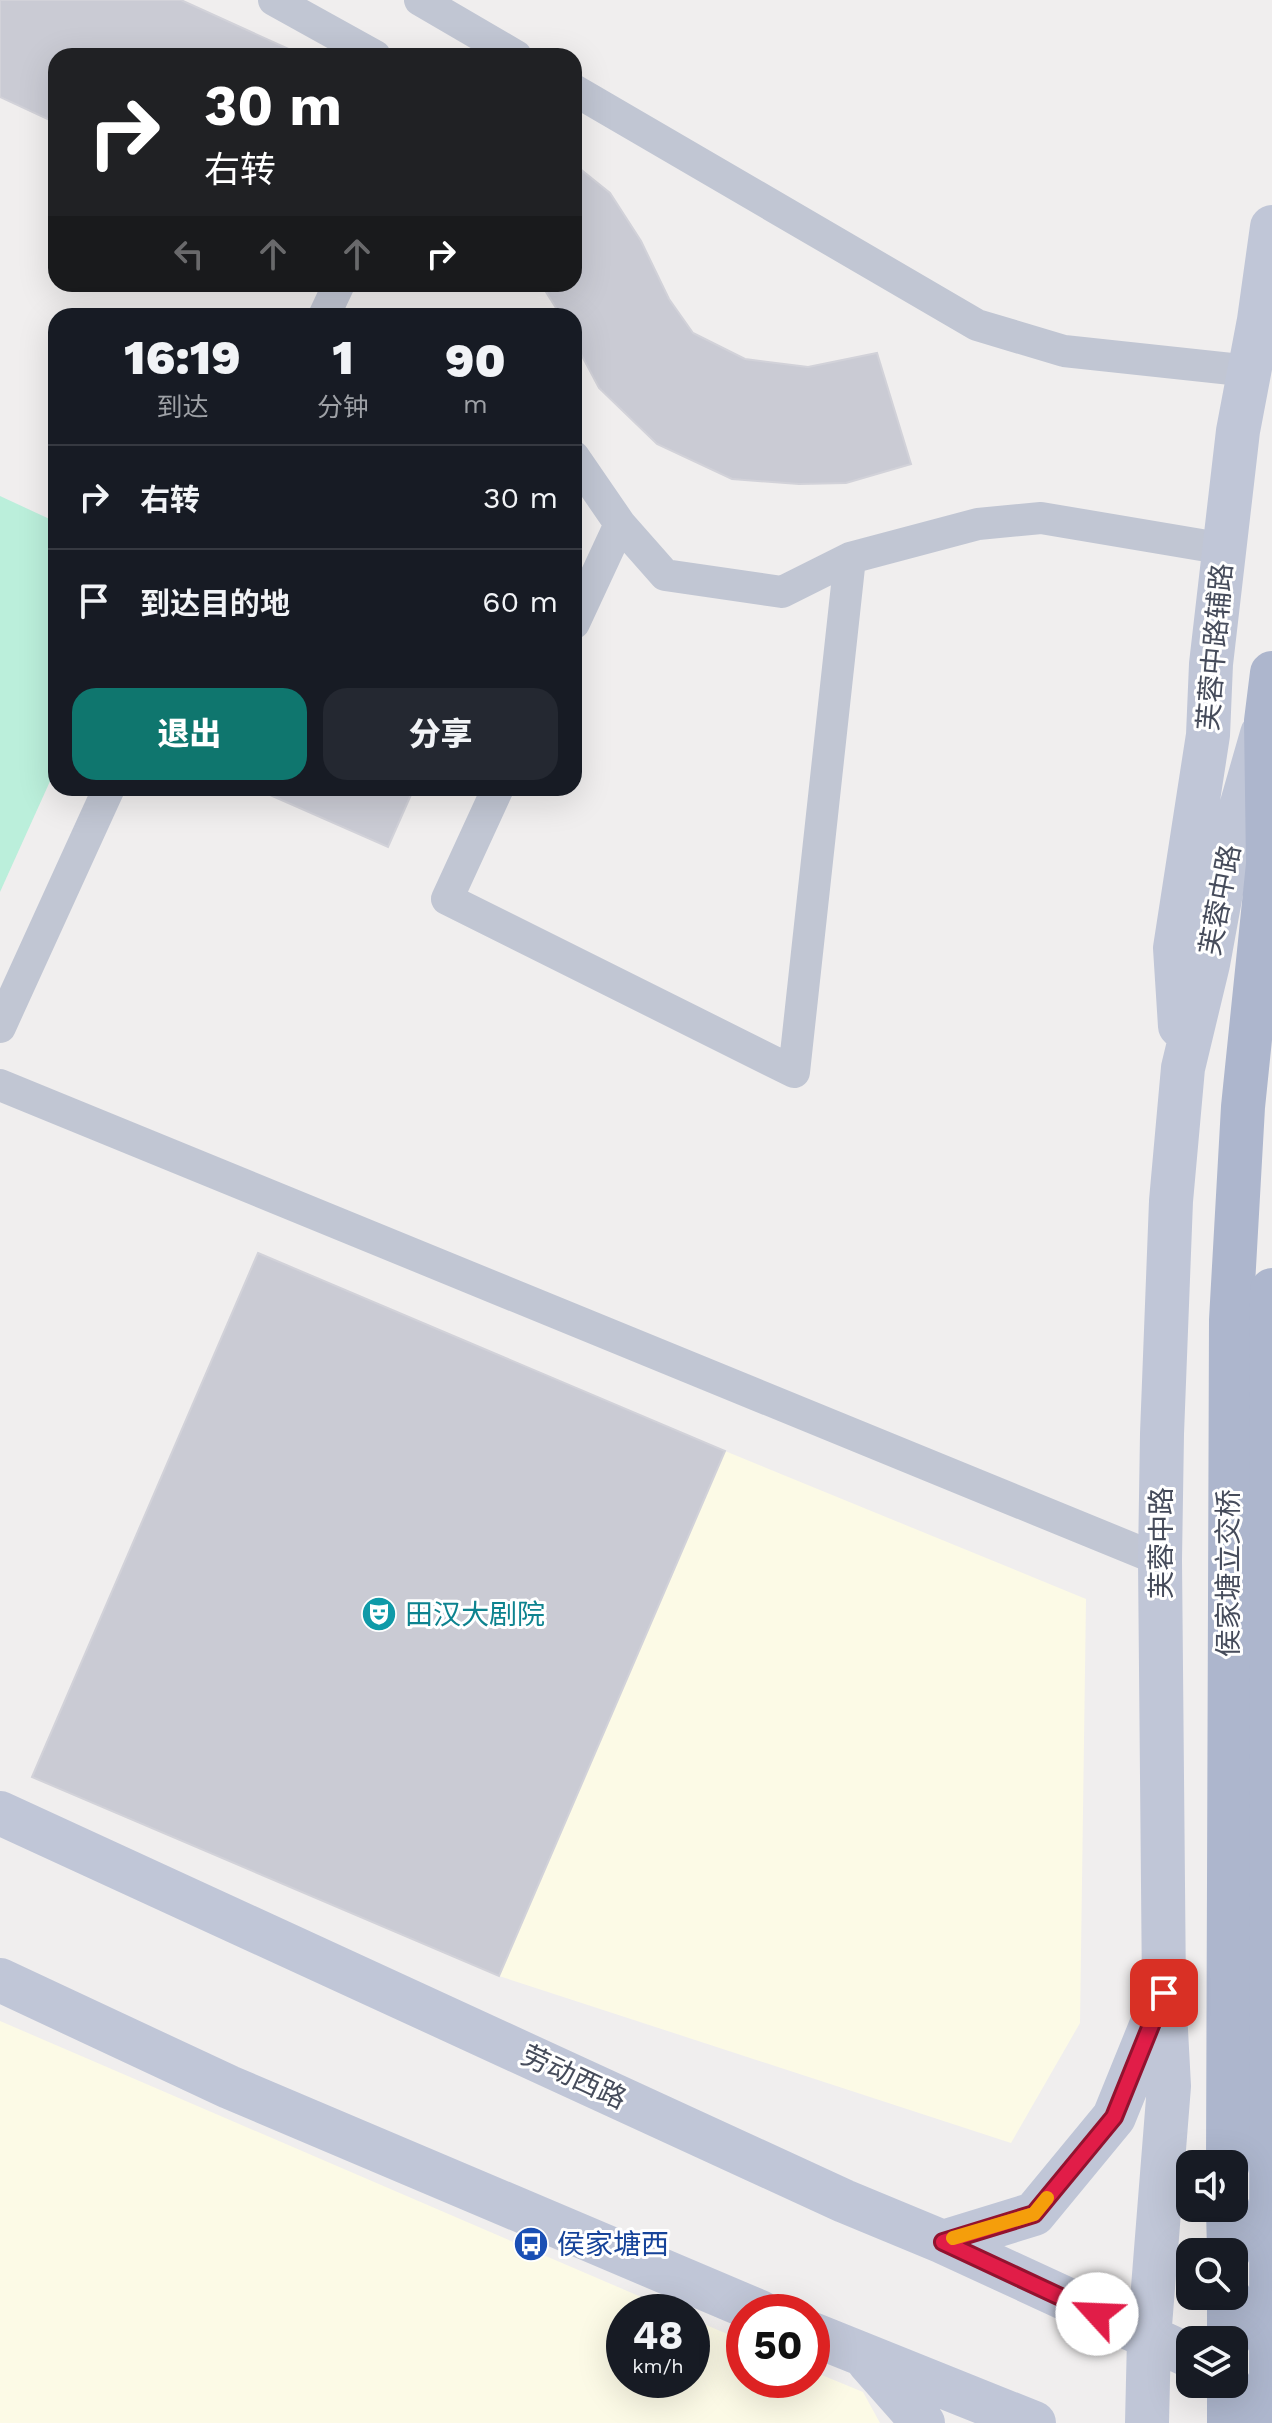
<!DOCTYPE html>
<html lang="zh">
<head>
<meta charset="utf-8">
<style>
  :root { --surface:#171b24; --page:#242831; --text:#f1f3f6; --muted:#9ea1a6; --line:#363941; --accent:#0f766e }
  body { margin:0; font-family:"Work Sans","Noto Sans SC",sans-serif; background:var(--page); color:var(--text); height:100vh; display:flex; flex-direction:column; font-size:30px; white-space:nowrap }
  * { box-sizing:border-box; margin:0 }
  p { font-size:26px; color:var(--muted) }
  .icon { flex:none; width:44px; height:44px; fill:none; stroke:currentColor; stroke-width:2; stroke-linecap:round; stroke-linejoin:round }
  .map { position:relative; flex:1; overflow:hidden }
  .panel { position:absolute; left:48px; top:308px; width:534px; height:488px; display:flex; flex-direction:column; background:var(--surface); border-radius:24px; box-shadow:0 8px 32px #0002 }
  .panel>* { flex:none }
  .banner { position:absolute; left:48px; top:48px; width:534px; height:244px; border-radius:24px; box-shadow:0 8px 32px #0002; background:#202124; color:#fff; overflow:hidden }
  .buttons { position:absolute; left:1176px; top:2150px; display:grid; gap:16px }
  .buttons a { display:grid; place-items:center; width:72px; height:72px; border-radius:16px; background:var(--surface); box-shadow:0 8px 32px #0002; font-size:40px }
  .speed { position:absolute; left:606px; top:2294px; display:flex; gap:16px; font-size:40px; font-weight:700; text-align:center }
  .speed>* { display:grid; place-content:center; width:104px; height:104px; border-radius:50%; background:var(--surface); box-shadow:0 8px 32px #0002; line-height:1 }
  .speed small { font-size:20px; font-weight:400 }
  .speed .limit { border:12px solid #d22; background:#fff; color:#111 }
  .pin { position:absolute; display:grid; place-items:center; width:68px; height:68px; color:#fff; margin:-34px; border-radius:16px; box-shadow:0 4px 12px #0006 }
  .me { position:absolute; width:88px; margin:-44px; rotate:295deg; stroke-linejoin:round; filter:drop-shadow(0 0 6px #0008) }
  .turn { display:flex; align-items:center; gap:28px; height:168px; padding:0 24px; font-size:36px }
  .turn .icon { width:104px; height:104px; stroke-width:2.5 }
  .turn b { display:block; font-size:56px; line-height:68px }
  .lanes { display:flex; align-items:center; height:76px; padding:0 24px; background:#0003; justify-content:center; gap:40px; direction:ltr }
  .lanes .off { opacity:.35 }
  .eta { display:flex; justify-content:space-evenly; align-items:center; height:136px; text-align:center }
  .eta b { font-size:48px; font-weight:800; line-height:56px }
  .cta { display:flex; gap:16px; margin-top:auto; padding:16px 24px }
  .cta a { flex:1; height:92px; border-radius:24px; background:var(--accent); color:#fff; font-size:32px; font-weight:800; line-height:92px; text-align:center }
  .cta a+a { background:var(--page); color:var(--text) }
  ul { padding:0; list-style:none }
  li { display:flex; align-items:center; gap:24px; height:104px; padding:0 24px; border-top:2px solid var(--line) }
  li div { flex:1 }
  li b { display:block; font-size:30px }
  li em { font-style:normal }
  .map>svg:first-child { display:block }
  .commercial { fill:#fcfae6 }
  .green { fill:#bbefdb }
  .building { fill:#cacbd4; stroke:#d2d2d9; stroke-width:2 }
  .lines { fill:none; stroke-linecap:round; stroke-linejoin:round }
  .street { stroke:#c1c6d3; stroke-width:32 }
  .secondary { stroke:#c0c6d7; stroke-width:44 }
  .primary { stroke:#adb6cd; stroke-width:44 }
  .primary-bridge { stroke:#adb6cd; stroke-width:44 }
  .route-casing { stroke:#92132f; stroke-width:20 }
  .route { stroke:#e11d48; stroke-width:14 }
  .slow { stroke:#f59e0b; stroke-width:14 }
  .labels { text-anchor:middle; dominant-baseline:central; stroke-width:6; stroke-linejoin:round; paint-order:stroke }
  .street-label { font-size:28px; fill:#464c5b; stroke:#fff }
  .culture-label { font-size:28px; fill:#0d838f; stroke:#fff; text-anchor:start }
  .transit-label { font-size:28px; fill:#164399; stroke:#fff; text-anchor:start }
</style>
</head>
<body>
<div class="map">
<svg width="1272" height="2423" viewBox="0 0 1272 2423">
  <rect width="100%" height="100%" fill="#f0eeee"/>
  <path class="commercial" d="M725 1451 1086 1599 1080 2023 1011 2143 499 1976Z
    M0 2021 676 2312H624V2380H692V2319L744 2341V2380H812V2371L863 2392 880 2423H0Z"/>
  <path class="green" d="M0 496 56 522V768L0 892Z"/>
  <path class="building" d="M0 0H181L304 56H56V123L0 97Z
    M574 164 610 193 641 241 669 299 693 333 745 359 808 367 877 353 911 464 846 483 799 484 732 479 657 444 599 388 574 341V316H561L541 284H574Z
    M263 788H414L388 847 261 791Z
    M258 1253 725 1451 499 1976 32 1777Z"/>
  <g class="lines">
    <path class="street" d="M274 0 375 56
      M420 0 516 56
      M574 90 977 325 1064 351 1250 371
      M324 316 339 284
      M574 457 620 524 665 575 782 592 850 558 978 524 1041 518 1225 549
      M574 623 620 524
      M498 788 447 899 794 1072 850 558
      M0 1027 109 788
      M0 1085 1160 1560"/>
    <path class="secondary" d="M1180 1026 1175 948 1208 735 1211 664 1238 431 1259 320 1272 227
      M0 1813 844 2201 943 2242 1190 2356
      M0 1980 229 2087 760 2312
      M943 2242 1034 2214 1114 2117 1159 2006
      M812 2334 1034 2423
      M869 2362 923 2423
      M1147 2423 1149 2338 1169 2086 1164 1993 1160 1560 1162 1434 1171 1201 1183 1068 1208 964 1229 849 1262 734"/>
    <path class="primary" d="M1228 2164 1231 1320 1243 1107 1268 864 1266 721 1272 673
      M1228 2208 1229 2252"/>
    <path class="primary-bridge" d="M1229 2296V2340
      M1229 2384V2423
      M1271 2423 1272 1290"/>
  </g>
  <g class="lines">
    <g class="route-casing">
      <path id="route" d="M1097 2314 943 2242 1034 2214 1114 2117 1164 1993"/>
    </g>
    <use href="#route" class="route"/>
    <path class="slow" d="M953 2238 1034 2214 1047 2198"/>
  </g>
  <defs>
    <g id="theatre-disc" transform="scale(1.8)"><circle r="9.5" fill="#0f9aa8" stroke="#fff"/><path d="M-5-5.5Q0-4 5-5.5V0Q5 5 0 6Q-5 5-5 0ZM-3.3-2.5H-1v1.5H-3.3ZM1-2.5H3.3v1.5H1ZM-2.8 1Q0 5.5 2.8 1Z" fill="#fff"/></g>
    <g id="bus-disc" transform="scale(1.8)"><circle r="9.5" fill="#1a4fb4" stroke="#fff"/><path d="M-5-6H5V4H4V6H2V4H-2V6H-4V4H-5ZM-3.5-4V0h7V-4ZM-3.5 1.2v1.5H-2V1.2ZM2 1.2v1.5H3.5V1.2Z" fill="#fff"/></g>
  </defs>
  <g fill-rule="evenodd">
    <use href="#theatre-disc" x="379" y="1614"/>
    <use href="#bus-disc" x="531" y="2244"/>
  </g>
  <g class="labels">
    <g class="street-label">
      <text transform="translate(1215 647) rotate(-85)">芙蓉中路辅路</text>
      <text transform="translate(1220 900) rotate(-79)">芙蓉中路</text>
      <text transform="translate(1161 1543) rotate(-90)">芙蓉中路</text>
      <text transform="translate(1228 1573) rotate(-90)">侯家塘立交桥</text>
      <text transform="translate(574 2077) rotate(25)">劳动西路</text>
    </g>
    <g class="culture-label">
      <text x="405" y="1614">田汉大剧院</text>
    </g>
    <g class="transit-label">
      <text x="557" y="2244">侯家塘西</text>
    </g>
  </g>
</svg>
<div class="buttons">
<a><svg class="icon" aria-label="sound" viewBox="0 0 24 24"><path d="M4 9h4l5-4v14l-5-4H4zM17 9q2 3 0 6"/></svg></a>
<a><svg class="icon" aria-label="search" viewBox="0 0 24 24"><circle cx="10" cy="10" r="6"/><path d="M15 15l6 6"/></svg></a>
<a><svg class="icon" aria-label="layers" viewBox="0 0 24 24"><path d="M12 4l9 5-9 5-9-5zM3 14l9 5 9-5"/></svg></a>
</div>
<div class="speed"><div>48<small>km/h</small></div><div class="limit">50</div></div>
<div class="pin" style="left:1164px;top:1993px;background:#d93025"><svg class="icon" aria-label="arrive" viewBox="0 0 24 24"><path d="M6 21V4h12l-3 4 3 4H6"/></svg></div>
<svg class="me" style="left:1097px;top:2314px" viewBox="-20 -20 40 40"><circle r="19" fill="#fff"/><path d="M0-13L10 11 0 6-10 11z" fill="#e11d48"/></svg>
<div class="banner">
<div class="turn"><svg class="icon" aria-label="right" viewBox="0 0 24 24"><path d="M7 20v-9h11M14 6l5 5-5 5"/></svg><div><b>30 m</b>右转</div></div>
<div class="lanes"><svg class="icon off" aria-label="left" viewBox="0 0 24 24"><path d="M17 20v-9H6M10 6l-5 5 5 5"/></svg><svg class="icon off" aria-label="ahead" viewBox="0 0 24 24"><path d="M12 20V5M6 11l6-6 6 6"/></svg><svg class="icon off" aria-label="ahead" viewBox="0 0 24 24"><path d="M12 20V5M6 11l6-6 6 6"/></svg><svg class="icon" aria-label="right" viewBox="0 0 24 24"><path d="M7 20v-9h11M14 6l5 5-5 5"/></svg></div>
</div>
<section class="panel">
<div class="eta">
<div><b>16:19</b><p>到达</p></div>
<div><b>1</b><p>分钟</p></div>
<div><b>90</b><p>m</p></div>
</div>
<ul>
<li><svg class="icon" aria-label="right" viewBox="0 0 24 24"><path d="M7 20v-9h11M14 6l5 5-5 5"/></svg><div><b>右转</b></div><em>30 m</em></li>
<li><svg class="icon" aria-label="arrive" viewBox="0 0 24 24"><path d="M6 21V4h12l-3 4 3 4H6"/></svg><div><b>到达目的地</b></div><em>60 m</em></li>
</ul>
<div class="cta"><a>退出</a><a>分享</a></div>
</section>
</div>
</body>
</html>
